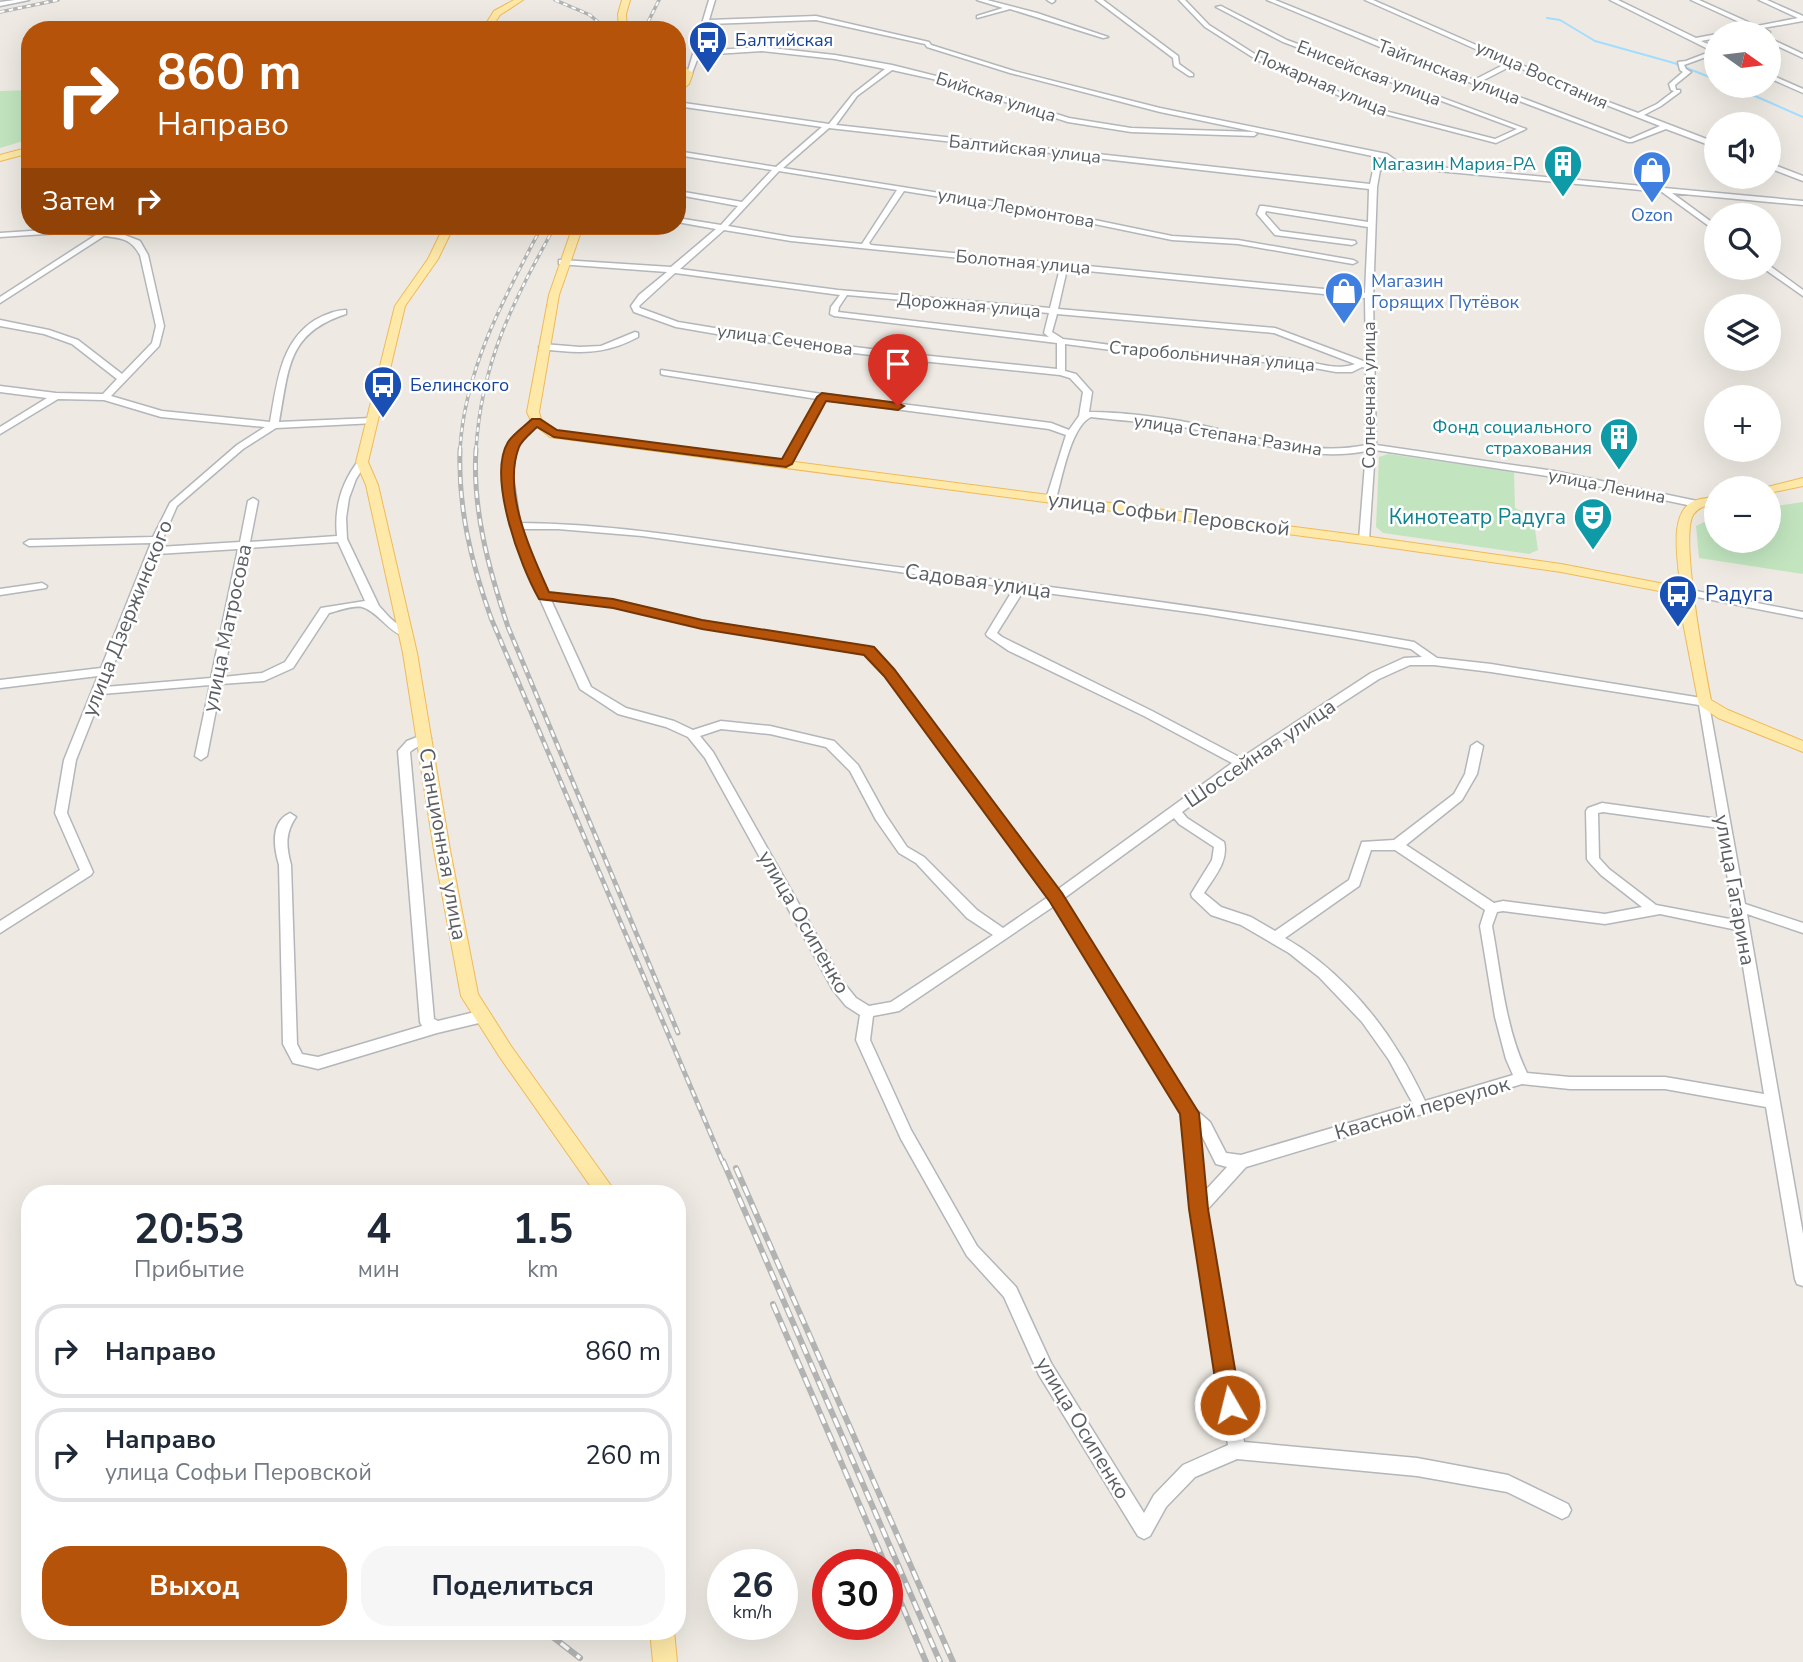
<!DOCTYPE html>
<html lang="ru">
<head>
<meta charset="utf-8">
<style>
  :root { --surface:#fff; --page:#f6f6f7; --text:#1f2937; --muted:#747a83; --line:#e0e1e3; --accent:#b45309 }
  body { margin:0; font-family:"Nunito Sans",sans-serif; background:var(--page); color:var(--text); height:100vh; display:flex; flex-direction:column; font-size:26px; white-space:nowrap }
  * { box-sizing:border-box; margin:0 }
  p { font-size:23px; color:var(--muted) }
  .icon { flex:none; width:38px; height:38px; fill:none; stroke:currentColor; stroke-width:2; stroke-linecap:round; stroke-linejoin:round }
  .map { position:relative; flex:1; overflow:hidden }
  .side { position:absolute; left:21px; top:1185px; width:665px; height:455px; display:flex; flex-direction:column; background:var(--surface); border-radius:28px; box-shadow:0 7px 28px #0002 }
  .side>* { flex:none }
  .banner { position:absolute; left:21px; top:21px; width:665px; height:214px; border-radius:28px; box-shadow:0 7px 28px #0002; background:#b45309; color:#fff; overflow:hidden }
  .needle { width:46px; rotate:104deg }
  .tools { position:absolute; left:1704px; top:21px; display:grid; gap:14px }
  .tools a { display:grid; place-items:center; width:77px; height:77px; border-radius:50%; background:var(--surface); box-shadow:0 7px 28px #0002; font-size:35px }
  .speed { position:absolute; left:707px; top:1549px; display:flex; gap:14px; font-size:35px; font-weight:700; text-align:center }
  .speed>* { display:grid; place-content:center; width:91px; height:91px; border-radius:50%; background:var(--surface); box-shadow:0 7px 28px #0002; line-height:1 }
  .speed small { font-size:18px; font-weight:400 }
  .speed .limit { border:10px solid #d22; background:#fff; color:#111 }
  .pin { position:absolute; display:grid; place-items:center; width:60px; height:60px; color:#fff; margin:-72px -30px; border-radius:50% 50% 50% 0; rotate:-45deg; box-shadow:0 0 7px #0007 }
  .pin .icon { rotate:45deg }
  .me { position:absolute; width:77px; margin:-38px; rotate:352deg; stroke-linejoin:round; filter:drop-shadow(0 0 5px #0008) }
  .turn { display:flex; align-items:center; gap:24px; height:147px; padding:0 21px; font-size:32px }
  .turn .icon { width:91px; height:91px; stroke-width:2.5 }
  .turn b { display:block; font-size:49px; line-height:60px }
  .then { display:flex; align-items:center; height:66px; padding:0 21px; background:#0003; gap:14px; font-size:26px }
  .eta { display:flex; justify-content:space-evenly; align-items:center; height:119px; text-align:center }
  .eta b { font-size:42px; font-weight:700; line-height:49px }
  .button { display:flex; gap:14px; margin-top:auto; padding:14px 21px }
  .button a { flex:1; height:80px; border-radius:28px; background:var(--accent); color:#fff; font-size:28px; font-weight:700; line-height:80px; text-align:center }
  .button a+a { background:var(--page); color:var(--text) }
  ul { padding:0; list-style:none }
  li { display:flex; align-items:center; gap:21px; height:94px; margin:0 14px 10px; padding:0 7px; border:4px solid var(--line); border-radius:28px }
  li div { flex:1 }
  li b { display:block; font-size:26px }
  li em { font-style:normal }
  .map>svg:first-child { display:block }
  .green { fill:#c2e5bf }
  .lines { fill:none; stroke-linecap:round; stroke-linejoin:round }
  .stream { stroke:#a3ddfe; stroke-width:2 }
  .minor-casing { stroke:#b3b6ba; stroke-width:3 }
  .major-casing { stroke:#efba5a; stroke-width:2 }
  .minor { fill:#fff; fill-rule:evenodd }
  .major { fill:#fee9a8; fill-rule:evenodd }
  .rail-far2-casing { stroke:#b2b3b3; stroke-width:3.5 }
  .rail-far1-casing { stroke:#b2b3b3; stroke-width:5 }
  .rail-casing { stroke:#b2b3b3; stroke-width:6 }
  .rail-far2 { stroke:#fff; stroke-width:2; stroke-dasharray:4.5; stroke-linecap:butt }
  .rail-far1 { stroke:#fff; stroke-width:2.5; stroke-dasharray:7; stroke-linecap:butt }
  .rail { stroke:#fff; stroke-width:3.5; stroke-dasharray:10; stroke-linecap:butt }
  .route { fill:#b45309; stroke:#753606; stroke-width:2 }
  .labels { text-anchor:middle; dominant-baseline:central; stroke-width:5; stroke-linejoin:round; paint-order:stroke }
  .far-transit-label { font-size:18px; fill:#164399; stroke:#fff; text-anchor:start }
  .far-street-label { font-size:18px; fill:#5b5f63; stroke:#fff }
  .far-culture-label { font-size:18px; fill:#0d838f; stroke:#fff; text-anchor:end }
  .far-shop-label { font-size:18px; fill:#366cbe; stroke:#fff }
  .street-label { font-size:21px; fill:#5b5f63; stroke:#fff }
  .culture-label { font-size:21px; fill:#0d838f; stroke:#fff; text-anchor:end }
  .transit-label { font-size:21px; fill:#164399; stroke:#fff; text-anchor:start }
</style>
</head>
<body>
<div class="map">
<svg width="1803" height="1662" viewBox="0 0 1803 1662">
  <rect width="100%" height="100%" fill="#eeeae3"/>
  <path class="green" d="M30 90V139L0 148V91Z
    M1388 454 1514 472 1515 508 1533 516 1538 550 1529 554 1383 533 1376 527 1379 457Z
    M1803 502V574L1699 558 1696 526 1717 516V541H1769V507Z"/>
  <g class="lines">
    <path class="stream" d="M1547 18 1560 20 1595 41 1674 63 1717 80
      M1732 86 1803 117"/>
    <g class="minor-casing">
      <path id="minor" d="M15 0H29L0 6V2Z
        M709 0H715L709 20 816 16 929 42 931 45 1014 71 1160 108 1387 154 1402 165H1416L1803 201V205L1672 193 1717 226V232L1662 192 1416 169 1380 170 1377 187 1373 299 1376 445 1554 471 1697 501 1702 504 1697 507 1554 477 1375 450 1369 540 1364 543 1359 540 1366 451C1306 463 1242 438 1183 427 1153 422 1122 421 1091 417 1071 426 1062 478 1056 499L1051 502 1046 499 1066 435 1049 429 825 400 791 464 789 466H783L781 464 817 399 664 375 661 374V370L822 394 1051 423 1069 430 1079 416 1083 392 1070 378 1060 375 911 360 757 341 676 327 634 312 631 306 639 295 667 272 559 264V260H562L671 267 716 229 677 222V218L721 225 738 206 684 196V192L742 202 772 170 677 155V151L776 167 822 127 677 106V102L829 124 853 94 885 69 835 59 762 51 699 55 692 73 687 74ZM816 20 925 44 927 47 1010 73 1160 112 1382 158 1393 165 1374 166 1370 184 836 125 857 96 892 70 933 79 1068 122 1131 132 1254 136 1257 134 1254 132 1131 128 1069 118 936 76 892 65 835 55 762 47 701 51 708 24ZM829 128 1369 189 1368 222 1263 206H1260L1257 214 1275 235 1352 245 1356 243 1355 241 1280 231 1265 214 1266 211 1368 227 1365 293 871 245 869 243 904 191 1046 214 1172 240 1238 244 1353 264 1357 262 1353 260 1238 240 1172 236 1046 210 783 168ZM779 171 897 190 862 244 791 237 728 226ZM724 230 791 241 1060 268 1050 308 838 290 680 269ZM1067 269 1365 298 1366 362 1275 328 1058 309ZM675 273 840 295 831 307 830 314 834 316 1057 343V369L911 354 757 335 678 322 640 308 639 306ZM847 295 1049 313 1044 333 1049 337 838 312 839 307ZM1057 314 1274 333 1355 364C1336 372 1310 360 1291 359 1244 355 1197 353 1150 349 1121 347 1092 342 1063 339L1052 332ZM1065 344 1150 355 1219 358 1298 365 1336 372H1352L1362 367 1366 368V445C1309 457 1247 435 1191 423 1162 417 1119 412 1089 412L1092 392 1076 374 1065 371Z
        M977 0H987L1037 13 1108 37 1103 38 1010 9 977 18V16L1003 8Z
        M1047 0H1054L1055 1 1052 3Z
        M1096 0H1103L1178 56 1179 64 1193 74V76H1189L1174 66 1173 58Z
        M1179 0H1185L1209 25 1261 58 1381 110 1495 139 1517 129 1283 42 1216 7 1221 6 1287 40 1526 129 1496 143 1377 112 1257 60 1205 27Z
        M1267 0H1275L1474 80 1507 63 1365 0H1373L1595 97 1638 113 1657 104 1674 91 1671 90 1669 84 1683 72 1680 70 1678 62 1686 61 1712 51 1610 0H1618L1696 38 1717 34V38L1701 41 1717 48V53L1684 65 1686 69 1691 72 1675 85 1676 90H1680V92L1661 106 1644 115 1717 143V148L1666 129 1632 142H1628L1421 64ZM1513 65 1591 99 1660 126 1630 139 1480 82Z
        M1691 0H1699L1757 26 1798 18 1759 0H1767L1803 16V21L1763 28 1770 32 1769 35 1756 30 1725 33 1750 27Z
        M1769 38 1803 54V58L1769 42Z
        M1769 74 1803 89V93L1769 78Z
        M1769 163 1803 176V181L1769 168Z
        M76 228 122 234 140 241 148 255 164 326 159 346 111 396 162 411 270 422C277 384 280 342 315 320 324 315 336 310 346 310V314C287 333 289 368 279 422L372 418 375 419V423L276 428 243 449 177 506 159 547 240 542 248 501 253 498 258 501 250 542 337 536C334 508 341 483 359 460H365L367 462 356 479 349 498 346 518 347 539 379 606 390 618 408 633 403 636C387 630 377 611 362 607 353 605 338 611 329 613L293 668 264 681 221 684 207 756 201 760 195 756 210 685 102 694 76 760 67 813 93 872 91 875 0 933V921L80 870 55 813 64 760 98 676 0 688V680L101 668 151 543 29 546 24 543 29 540 153 537 170 503 237 445 265 427 161 417 104 400 58 399 0 434V427L47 398 0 392V386L56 393 103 394 117 379 72 344 44 334 0 326V320L49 330 78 340 122 374 152 343 156 326 140 255C131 239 122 238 104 236L0 303V297L96 235 76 232 0 237V233ZM338 542 365 601 321 608 285 662 262 673 223 677 248 548ZM238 549 211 678 105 687 157 554Z
        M1770 266 1803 290V296L1763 268Z
        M635 332 638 333V337C612 351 589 354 561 351 553 350 545 351 539 347L543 344 580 347 601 346Z
        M536 418 541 421 518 444 512 471 520 523C634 524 745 547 858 562 1043 586 1229 609 1414 642L1437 658 1491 664 1708 699 1745 904 1803 923V933L1747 914 1803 1234V1286L1797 1284 1795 1279 1766 1107 1665 1089H1570L1522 1084 1246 1167 1206 1211 1244 1442 1417 1458 1508 1475 1568 1504 1571 1510 1568 1516 1562 1519 1507 1492 1417 1476 1237 1459 1195 1477 1166 1507 1150 1536 1144 1539 1138 1536 1039 1375 1004 1297 967 1256 901 1139 856 1040 860 1015 846 1006 833 990 705 758 688 737 666 727 618 714 580 689 520 554 511 526 502 471 509 443 533 419ZM522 529H558L642 536 1014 588 986 634 987 636 1009 651 1144 716 1232 763 1057 890 893 669 873 648 869 647 702 621 613 600 548 593 530 554ZM1024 590 1204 614 1344 637 1411 649 1422 657 1404 658 1371 673 1241 758 1152 711 1002 637 997 633ZM551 600 613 606 702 627 866 654 885 675 1048 897 1003 928 977 910 924 857 907 847 885 814 858 765 834 741 770 726 721 721 693 730 674 721 626 708 591 687ZM1410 665H1434L1491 672 1699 705 1718 819 1602 803 1588 808 1586 811 1587 859 1589 862 1601 875 1642 907 1605 914 1503 901 1494 903 1406 845 1462 800 1477 774 1483 746 1477 742 1471 746 1465 774 1454 794 1394 840 1362 842 1349 880 1275 931 1251 917 1221 907 1204 893C1214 877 1229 861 1224 842L1187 818 1182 812 1245 766 1379 679ZM721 729 770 734 826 747 850 771 876 820 899 853 916 863 967 918 993 935 891 1002 869 1006 856 998 843 982 713 752 700 736ZM1603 812 1719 828 1732 903 1731 906 1735 920 1656 905 1609 869 1599 858 1598 813ZM1174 818 1179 824 1214 847 1212 860 1191 894 1192 897 1211 915 1241 925 1289 953 1319 977 1362 1022 1389 1060 1413 1104 1241 1155 1226 1153 1210 1122 1195 1109 1063 899ZM1371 850H1395L1485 910 1480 926 1495 1017 1506 1059 1513 1075 1425 1101C1417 1085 1409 1068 1399 1053 1373 1009 1330 963 1285 938L1359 886ZM1054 906 1183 1114 1190 1209 1228 1445 1183 1465 1154 1495 1144 1513 1051 1363 1016 1287 977 1246 911 1130 870 1040 873 1016 899 1011ZM1503 911 1605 924 1660 914 1737 930 1764 1094 1665 1077H1570L1527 1073C1505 1028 1501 974 1492 926L1497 912ZM1199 1130 1216 1164 1227 1167 1204 1192Z
        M42 583 47 586 46 588 0 595V589Z
        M1686 589 1803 612V618L1682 594 1681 592Z
        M425 734 429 735 431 738C426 745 416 746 410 752L434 1019 438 1021 483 1010 488 1012 490 1016 488 1020 483 1022 437 1033 318 1069 293 1063 283 1044 279 865C274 848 270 822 290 813L296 817C285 833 286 846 291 865L297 1044 302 1054 318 1057 422 1026 420 1022 398 751 407 741Z"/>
    </g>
    <g class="major-casing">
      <path id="major" d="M514 0H523L500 15 490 30H482L494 11Z
        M622 0H630L626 14 627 30H619L618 14Z
        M677 62 693 73 689 84 677 94V87L685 74 677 68Z
        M30 147V153L0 161V155Z
        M444 226H454L438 259 405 306 368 462 378 485 417 653 450 850 478 994 511 1046 617 1194H596L499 1056 461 996 434 850 403 653 366 485 356 462 395 306 428 259Z
        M573 226H583L559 295 539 412 541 419 557 431 1364 536 1561 564 1680 587C1679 563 1667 513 1694 501 1701 498 1710 498 1717 496V504C1707 506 1699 506 1693 515 1680 538 1705 669 1711 700L1728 710 1803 741V752L1718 718 1699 705 1681 612 1680 595 1561 572 1364 544 550 437 532 423 527 412 549 295Z
        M1803 478V486L1769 493V488H1763Z
        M650 1631H674L677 1662H653Z"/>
    </g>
    <use href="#minor" class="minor"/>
    <use href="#major" class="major"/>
    <g class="rail-far2-casing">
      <path id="rail-far2" d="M555 0 590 15 607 30
        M0 12 58 0
        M644 30 659 0
        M460 450C464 370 505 296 542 226
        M476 450C481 362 513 302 555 226"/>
    </g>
    <g class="rail-far1-casing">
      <path id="rail-far1" d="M460 449C458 508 471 562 491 618L723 1163
        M476 449C472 509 489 570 508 627L678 1033"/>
    </g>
    <g class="rail-casing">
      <path id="rail" d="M723 1161 940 1662
        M736 1168 953 1662
        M773 1304 885 1564
        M887 1570 926 1662
        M545 1631 580 1658"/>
    </g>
    <use href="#rail-far2" class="rail-far2"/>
    <use href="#rail-far1" class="rail-far1"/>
    <use href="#rail" class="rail"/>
  </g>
  <path class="route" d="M822 393 898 403 904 406 898 410 826 401 792 464 786 467 554 437 537 427C531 433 522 440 519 447 502 491 531 553 549 592L613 599 702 620 869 646 874 647 894 669 1062 893 1199 1113 1208 1209 1241 1405 1238 1412 1230 1416 1222 1412 1219 1405 1189 1209 1180 1114 1050 902 884 676 864 655 702 629 613 608 539 599C520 566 487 477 508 442 514 433 525 426 532 419H540L557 430 782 459 817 397Z"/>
  <defs>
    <g id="bus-pin" transform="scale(2.0125)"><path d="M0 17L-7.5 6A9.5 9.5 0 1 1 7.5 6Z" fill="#1a4fb4" stroke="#fff"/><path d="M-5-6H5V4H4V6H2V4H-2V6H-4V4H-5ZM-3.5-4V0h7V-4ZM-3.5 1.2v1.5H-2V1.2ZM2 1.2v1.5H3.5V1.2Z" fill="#fff"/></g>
    <g id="building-pin" transform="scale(2.0125)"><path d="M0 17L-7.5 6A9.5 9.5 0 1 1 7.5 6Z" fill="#0f9aa8" stroke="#fff"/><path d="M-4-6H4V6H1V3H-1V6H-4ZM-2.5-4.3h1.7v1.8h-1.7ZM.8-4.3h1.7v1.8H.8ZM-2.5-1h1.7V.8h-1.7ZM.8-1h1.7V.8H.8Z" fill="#fff"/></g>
    <g id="shop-pin" transform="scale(2.0125)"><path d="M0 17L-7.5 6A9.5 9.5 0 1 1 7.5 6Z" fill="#3f7fe0" stroke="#fff"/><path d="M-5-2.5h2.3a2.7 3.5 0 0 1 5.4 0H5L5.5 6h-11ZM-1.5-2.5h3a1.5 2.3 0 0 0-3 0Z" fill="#fff"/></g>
    <g id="theatre-pin" transform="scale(2.0125)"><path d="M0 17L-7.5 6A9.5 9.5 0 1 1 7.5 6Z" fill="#0f9aa8" stroke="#fff"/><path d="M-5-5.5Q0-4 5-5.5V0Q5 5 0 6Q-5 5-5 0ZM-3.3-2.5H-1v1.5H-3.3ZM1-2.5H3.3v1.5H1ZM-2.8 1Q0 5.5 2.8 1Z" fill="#fff"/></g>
  </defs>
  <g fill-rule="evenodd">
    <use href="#bus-pin" x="708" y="40"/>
    <use href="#building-pin" x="1563" y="164"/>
    <use href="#shop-pin" x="1652" y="170"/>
    <use href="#shop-pin" x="1344" y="291"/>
    <use href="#bus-pin" x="383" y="385"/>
    <use href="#building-pin" x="1619" y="437"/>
    <use href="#theatre-pin" x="1593" y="517"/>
    <use href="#bus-pin" x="1678" y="594"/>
  </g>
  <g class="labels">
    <g class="far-transit-label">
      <text x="735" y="40">Балтийская</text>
      <text x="410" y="385">Белинского</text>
    </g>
    <g class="far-street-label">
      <text transform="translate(1449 72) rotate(21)">Тайгинская улица</text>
      <text transform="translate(1369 73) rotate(21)">Енисейская улица</text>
      <text transform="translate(1542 75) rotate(24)">улица Восстания</text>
      <text transform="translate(1321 83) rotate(23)">Пожарная улица</text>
      <text transform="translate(996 97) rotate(18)">Бийская улица</text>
      <text transform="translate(1025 149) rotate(6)">Балтийская улица</text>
      <text transform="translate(1016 208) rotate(10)">улица Лермонтова</text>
      <text transform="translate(1023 262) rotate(5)">Болотная улица</text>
      <text transform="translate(969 305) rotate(5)">Дорожная улица</text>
      <text transform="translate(785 340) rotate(8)">улица Сеченова</text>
      <text transform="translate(1212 356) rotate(5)">Старобольничная улица</text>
      <text transform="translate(1369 395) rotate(-90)">Солнечная улица</text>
      <text transform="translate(1228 435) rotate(9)">улица Степана Разина</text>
      <text transform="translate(1607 486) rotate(11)">улица Ленина</text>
    </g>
    <g class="far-culture-label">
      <text x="1536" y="164">Магазин Мария-РА</text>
      <text x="1592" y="427">Фонд социального<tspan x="1592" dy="21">страхования</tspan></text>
    </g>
    <g class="far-shop-label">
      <text x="1652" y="215">Ozon</text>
      <text x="1371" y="281" text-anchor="start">Магазин<tspan x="1371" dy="21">Горящих Путёвок</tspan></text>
    </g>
    <g class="street-label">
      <text transform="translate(1169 514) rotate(7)">улица Софьи Перовской</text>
      <text transform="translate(978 581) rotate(8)">Садовая улица</text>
      <text transform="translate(127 618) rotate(-68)">улица Дзержинского</text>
      <text transform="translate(227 628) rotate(-78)">улица Матросова</text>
      <text transform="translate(1260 753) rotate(-34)">Шоссейная улица</text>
      <text transform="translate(443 844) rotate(80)">Станционная улица</text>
      <text transform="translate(1735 890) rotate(80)">улица Гагарина</text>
      <text transform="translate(804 922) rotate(60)">улица Осипенко</text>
      <text transform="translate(1422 1108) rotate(-16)">Квасной переулок</text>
      <text transform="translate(1083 1428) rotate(59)">улица Осипенко</text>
    </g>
    <g class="culture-label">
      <text x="1566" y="517">Кинотеатр Радуга</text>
    </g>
    <g class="transit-label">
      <text x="1705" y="594">Радуга</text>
    </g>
  </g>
</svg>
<div class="tools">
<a><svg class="needle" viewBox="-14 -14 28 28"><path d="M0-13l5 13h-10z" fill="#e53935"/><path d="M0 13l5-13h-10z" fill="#747a83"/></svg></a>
<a><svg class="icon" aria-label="sound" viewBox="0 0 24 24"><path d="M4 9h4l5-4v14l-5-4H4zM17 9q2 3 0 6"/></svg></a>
<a><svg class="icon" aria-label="search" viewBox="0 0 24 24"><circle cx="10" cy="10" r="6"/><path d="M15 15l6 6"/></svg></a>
<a><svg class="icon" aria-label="layers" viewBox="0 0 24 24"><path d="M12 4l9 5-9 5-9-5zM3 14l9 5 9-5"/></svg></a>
<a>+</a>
<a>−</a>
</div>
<div class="speed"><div>26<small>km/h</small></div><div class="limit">30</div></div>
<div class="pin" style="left:898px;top:406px;background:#d93025"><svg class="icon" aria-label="arrive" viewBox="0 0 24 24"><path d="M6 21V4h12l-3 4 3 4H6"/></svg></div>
<svg class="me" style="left:1230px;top:1405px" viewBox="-20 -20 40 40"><circle r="17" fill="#b45309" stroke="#fff" stroke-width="3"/><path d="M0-11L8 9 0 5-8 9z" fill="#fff"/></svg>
<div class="banner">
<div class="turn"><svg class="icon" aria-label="right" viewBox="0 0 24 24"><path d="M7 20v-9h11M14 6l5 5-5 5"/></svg><div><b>860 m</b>Направо</div></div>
<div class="then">Затем<svg class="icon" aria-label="right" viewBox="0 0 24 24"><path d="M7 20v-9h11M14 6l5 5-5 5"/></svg></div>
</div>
<section class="side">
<div class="eta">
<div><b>20:53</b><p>Прибытие</p></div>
<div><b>4</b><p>мин</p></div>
<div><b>1.5</b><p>km</p></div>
</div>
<ul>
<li><svg class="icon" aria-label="right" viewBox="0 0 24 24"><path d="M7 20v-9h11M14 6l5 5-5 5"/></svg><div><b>Направо</b></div><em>860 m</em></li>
<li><svg class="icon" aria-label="right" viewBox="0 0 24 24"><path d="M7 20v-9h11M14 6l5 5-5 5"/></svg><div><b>Направо</b><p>улица Софьи Перовской</p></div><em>260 m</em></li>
</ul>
<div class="button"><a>Выход</a><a>Поделиться</a></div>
</section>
</div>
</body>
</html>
